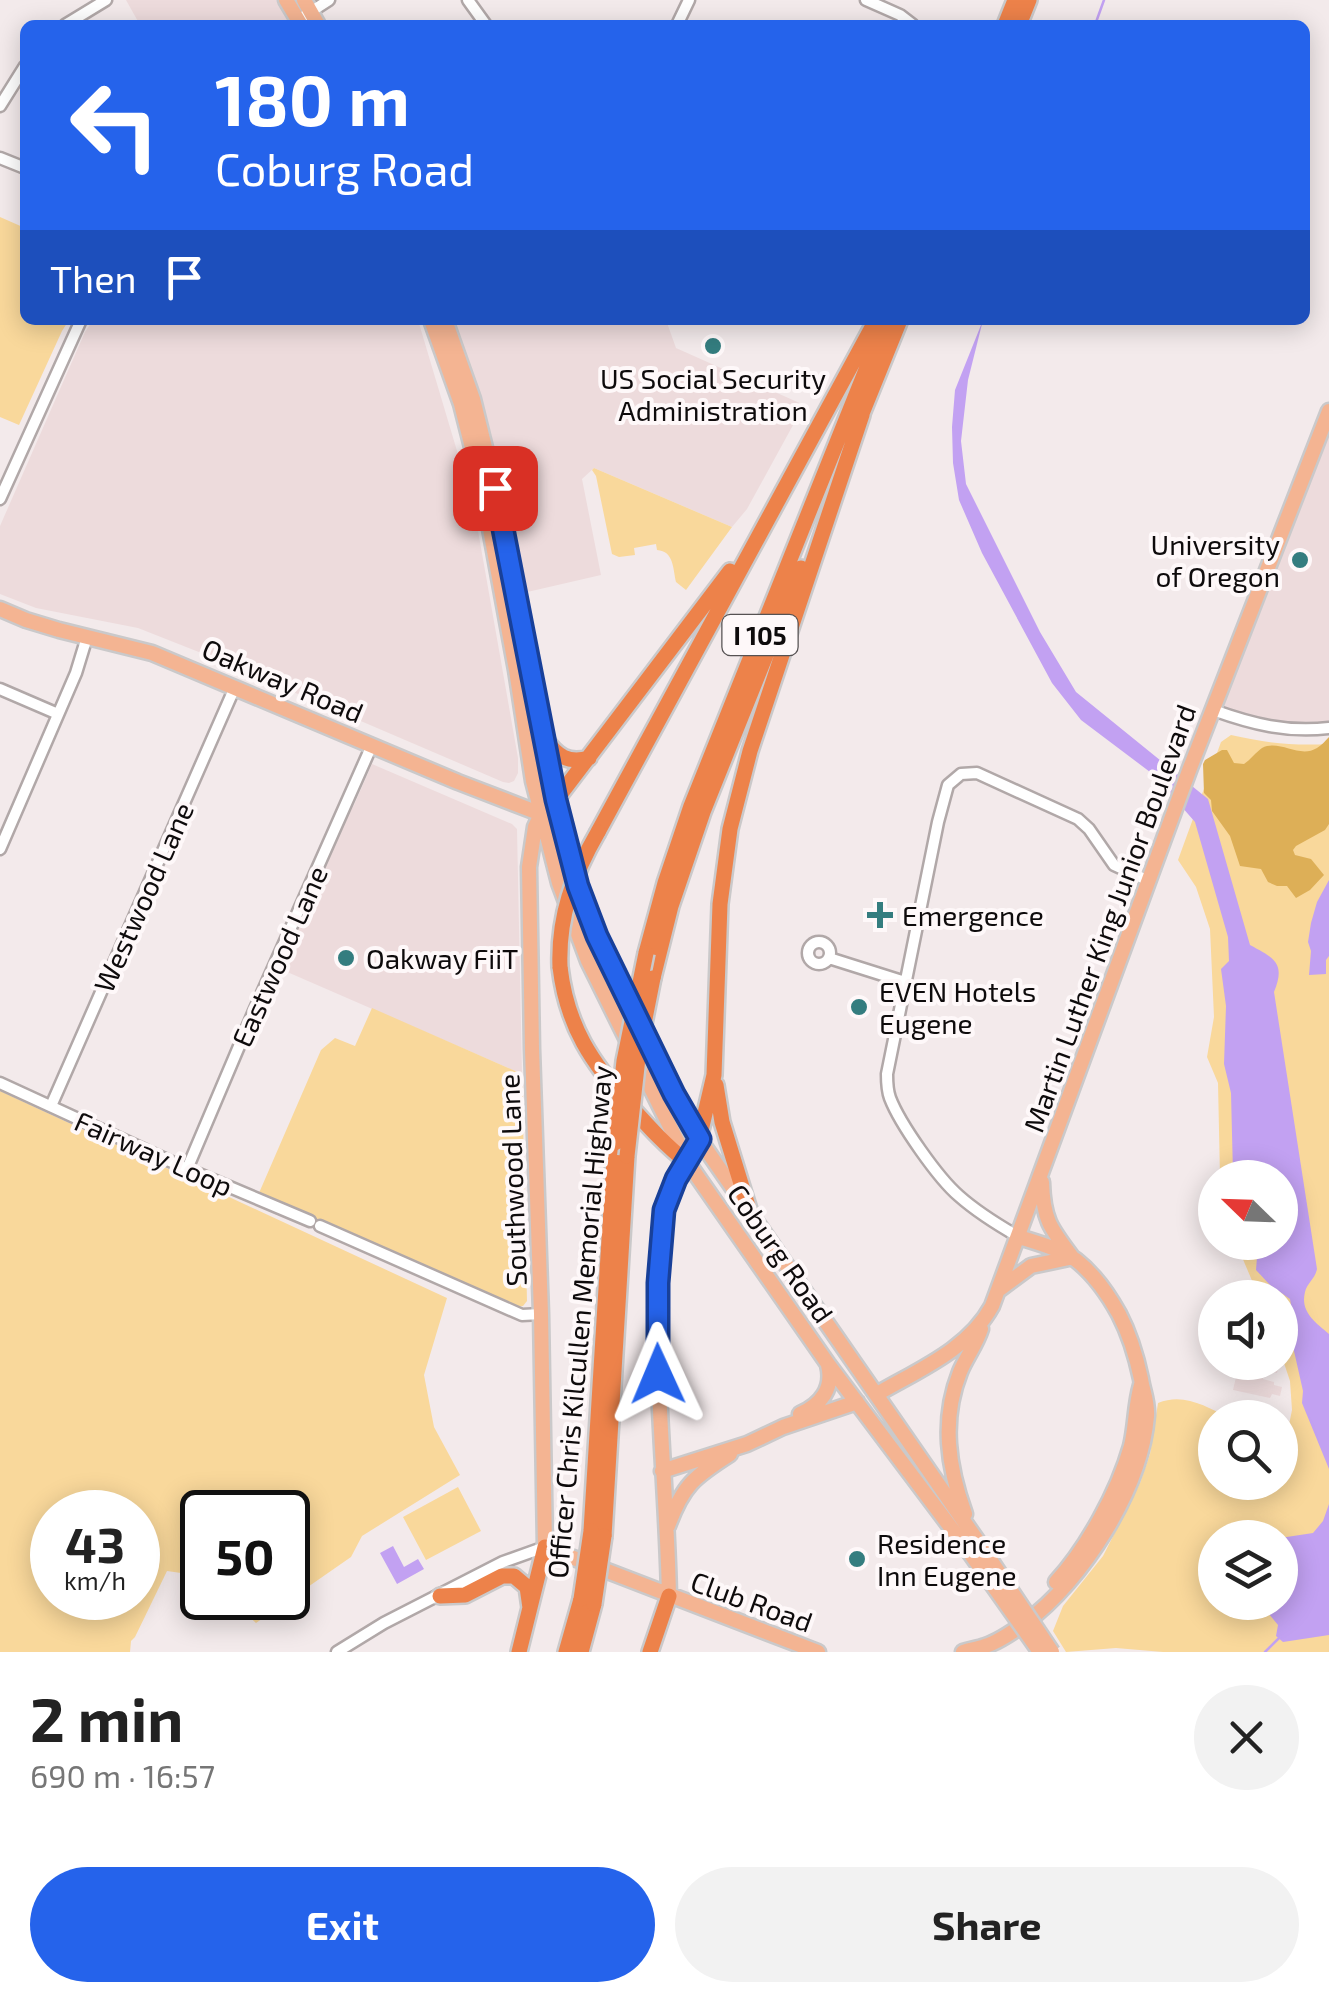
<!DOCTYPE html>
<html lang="en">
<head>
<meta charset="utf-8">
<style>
  :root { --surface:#fff; --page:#f2f2f2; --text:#222; --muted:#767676; --accent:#2563eb }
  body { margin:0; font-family:"Exo 2",sans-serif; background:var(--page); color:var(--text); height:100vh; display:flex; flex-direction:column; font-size:38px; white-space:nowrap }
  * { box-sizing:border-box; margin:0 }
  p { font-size:32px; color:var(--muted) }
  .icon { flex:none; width:55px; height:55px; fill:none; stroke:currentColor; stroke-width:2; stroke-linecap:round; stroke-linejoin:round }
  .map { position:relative; height:1652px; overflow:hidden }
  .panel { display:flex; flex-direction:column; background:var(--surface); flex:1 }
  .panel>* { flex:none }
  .hud { position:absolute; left:20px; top:20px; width:1290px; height:305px; border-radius:15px; box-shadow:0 5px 25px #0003; background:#2563eb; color:#fff; overflow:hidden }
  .needle { width:65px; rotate:293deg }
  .fabs { position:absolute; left:1198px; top:1160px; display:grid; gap:20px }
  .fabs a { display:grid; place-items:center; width:100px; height:100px; border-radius:50%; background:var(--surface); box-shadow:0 5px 25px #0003; font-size:50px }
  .speed { position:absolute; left:30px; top:1490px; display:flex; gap:20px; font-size:50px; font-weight:700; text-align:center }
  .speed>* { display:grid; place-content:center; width:130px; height:130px; border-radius:50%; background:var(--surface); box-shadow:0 5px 25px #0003; line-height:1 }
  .speed small { font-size:25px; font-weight:400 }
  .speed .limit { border:5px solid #111; border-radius:15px; background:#fff; color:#111 }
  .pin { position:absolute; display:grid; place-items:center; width:85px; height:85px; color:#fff; margin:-42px; border-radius:20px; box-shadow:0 5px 15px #0006 }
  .me { position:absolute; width:110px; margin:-55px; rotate:359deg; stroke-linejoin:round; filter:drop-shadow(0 0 8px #0008) }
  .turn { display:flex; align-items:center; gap:35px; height:210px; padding:0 30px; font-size:45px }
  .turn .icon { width:130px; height:130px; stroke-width:2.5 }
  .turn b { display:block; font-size:70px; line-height:85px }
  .then { display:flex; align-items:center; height:95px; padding:0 30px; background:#0003; gap:20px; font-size:38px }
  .round { display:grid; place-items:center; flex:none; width:105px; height:105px; border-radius:52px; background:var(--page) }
  .headline { display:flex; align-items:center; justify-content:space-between; height:170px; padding:0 30px }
  h1 { font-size:60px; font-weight:700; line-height:75px }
  .button { display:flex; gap:20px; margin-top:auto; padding:20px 30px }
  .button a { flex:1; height:115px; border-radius:60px; background:var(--accent); color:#fff; font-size:40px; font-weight:700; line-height:115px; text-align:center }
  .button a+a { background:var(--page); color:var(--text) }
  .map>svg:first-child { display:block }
  .built { fill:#eddbdc }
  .green { fill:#f9d89b; fill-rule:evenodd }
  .forest { fill:#ddaf57 }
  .water { fill:#c2a1f2 }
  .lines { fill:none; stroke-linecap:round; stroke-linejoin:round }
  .stream { stroke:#c2a1f2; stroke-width:2.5 }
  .minor-casing { stroke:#b1a8a8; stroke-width:15 }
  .major-casing { stroke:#cac9ca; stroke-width:19 }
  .highway-casing { stroke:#cac9ca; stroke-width:20 }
  .minor { stroke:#fff; stroke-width:10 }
  .major { stroke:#f4b492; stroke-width:14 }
  .highway { stroke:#ed824a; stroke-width:15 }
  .major-bridge-casing { stroke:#cac9ca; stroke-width:19; stroke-linecap:butt }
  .highway-bridge-casing { stroke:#cac9ca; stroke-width:20; stroke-linecap:butt }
  .major-bridge { stroke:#f4b492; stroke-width:14 }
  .highway-bridge { stroke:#ed824a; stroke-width:15 }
  .route-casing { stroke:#184099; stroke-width:25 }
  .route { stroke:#2563eb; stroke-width:18 }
  .poi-dot { fill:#347d7f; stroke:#fef8f9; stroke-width:4 }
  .labels { text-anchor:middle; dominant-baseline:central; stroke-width:8; stroke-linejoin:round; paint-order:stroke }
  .shield { fill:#fef8f9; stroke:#565253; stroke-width:2.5 }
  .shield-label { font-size:25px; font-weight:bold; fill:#0e0b0c }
  .poi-label { font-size:28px; fill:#0e0b0c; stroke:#fef8f9; text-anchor:start }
  .street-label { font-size:28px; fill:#0e0b0c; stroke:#fef8f9 }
</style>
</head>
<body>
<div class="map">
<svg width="1329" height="1652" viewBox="0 0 1329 1652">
  <rect width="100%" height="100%" fill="#f3eaeb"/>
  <path class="built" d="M126 0H283L298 25H140Z
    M93 320H418L474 508 518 758V773L514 781 509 783 503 782 214 658 138 628 36 608 0 594V526L85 332Z
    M450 320H666L676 348 804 405 747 509 732 527 594 468 582 479 601 575 523 593 490 438Z
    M1329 411V728L1281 730 1213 710Z
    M372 764 512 824 517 829 522 1074 278 968 338 831 354 805Z
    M1246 1363H1279L1277 1373 1261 1369 1259 1374 1263 1375V1379L1274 1382V1385L1282 1387 1280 1396 1272 1394 1270 1398 1233 1390 1237 1373 1244 1375Z"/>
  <path class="green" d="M0 217 25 228V320H69L62 331 19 425 0 417Z
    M594 468 732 527 686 590 676 582C673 569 674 551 657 550L656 544 634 548 635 555 619 557 612 554 596 476 592 470Z
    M1231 735C1266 743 1293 746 1329 744V1652H1163L1116 1648 1066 1652 1053 1631 1063 1606 1103 1556 1140 1483 1150 1454 1158 1403C1184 1392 1206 1407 1229 1417L1215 1418V1482H1280V1443L1288 1430 1292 1410 1290 1381 1280 1351V1298L1259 1297 1236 1243 1280 1242V1178L1220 1177 1218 1083 1207 1057 1214 1017 1210 929 1196 887 1178 860 1221 742ZM1215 1538H1280V1602H1215Z
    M372 1008 522 1074 527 1301 523 1306 515 1307 259 1193 321 1050 335 1038 355 1046Z
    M0 1091 447 1298 424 1375 434 1427 460 1475 362 1536 351 1557 256 1623 229 1598H288V1512H202V1581L188 1574 167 1571 135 1637 131 1641 130 1652H0ZM52 1512H138V1598H52Z
    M458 1487 481 1531 426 1560 403 1517Z"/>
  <path class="forest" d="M1329 737V824L1325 830 1296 846 1293 850 1295 855 1311 859 1324 875 1310 890 1296 898 1287 886H1277L1268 882 1261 869 1240 866 1230 836 1212 811 1211 800 1204 793 1203 764 1205 760 1222 750H1227L1234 763 1244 764C1250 760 1256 752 1262 748 1280 739 1299 759 1317 748 1322 745 1325 741 1329 737Z"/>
  <path class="water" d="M983 320 968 380 961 441 966 484 1040 632 1076 692 1208 799 1250 945C1274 958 1286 963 1274 992L1317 1269C1315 1279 1307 1283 1305 1292 1300 1312 1315 1322 1329 1334V1469L1302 1403 1303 1391 1294 1351 1284 1330 1295 1328 1290 1299 1270 1285 1256 1270 1257 1257 1254 1243 1280 1242V1178L1234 1177 1233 1174 1231 1093 1224 1064 1226 1006 1221 969 1229 961 1228 937 1195 822 1154 775 1081 720 1052 683 982 553 959 500 953 463 952 427 955 390Z
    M1329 880V956L1326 960V974L1309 975 1311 951 1308 942 1311 923 1317 902Z
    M1329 1504V1635L1283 1642 1276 1636 1278 1625 1260 1603 1280 1602V1538L1313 1533 1323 1521Z
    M393 1546 404 1567 418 1559 424 1569 397 1584 380 1553Z"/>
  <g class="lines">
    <path class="stream" d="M1095 25 1104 0
      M1265 1652 1281 1636"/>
    <g class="minor-casing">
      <path id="minor" d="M468 0 486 25
        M866 0 900 15 913 25
        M298 20 329 0
        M65 25 106 0
        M677 25 689 0
        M0 106 25 66
        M0 158 25 168
        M0 499 81 320
        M0 689 58 714
        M1213 710C1252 724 1287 733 1329 728
        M0 849 76 673 87 637
        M808 953a11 11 0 1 1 22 0a11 11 0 1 1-22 0Z
        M829 958 905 982
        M0 1083 187 1169 310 1221
        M51 1106 235 687
        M187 1169 254 1011 372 745
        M320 1226 522 1315 541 1314
        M1019 1237C998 1225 977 1212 959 1196 938 1178 900 1124 890 1098 887 1090 887 1083 887 1074L938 822 948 785 961 774 977 773 1078 819 1089 829 1114 865 1149 881
        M337 1652 384 1623 503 1562 545 1547"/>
    </g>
    <g class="major-casing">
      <path id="major" d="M286 0 301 25
        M304 0 318 25
        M431 320 461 404 483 491 516 670 533 781 559 883 588 961 688 1163 828 1364 970 1553
        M445 320 473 399 495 488 556 800 578 886 597 936 637 1021 674 1094 699 1139 981 1546
        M0 609 26 620 59 630 152 653 458 782 541 814
        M541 814 535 827 529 867 532 1049 541 1314 545 1547 818 1652
        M1042 1182C1043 1219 1050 1228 1072 1257
        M1000 1289 1031 1266 1069 1258
        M877 1394C918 1370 968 1350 992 1306L1190 768 1329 411
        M800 1414C821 1405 834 1388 828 1365
        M662 1471 747 1444 783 1427 857 1402
        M965 1514C948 1467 941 1420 960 1372 966 1357 976 1345 981 1329
        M668 1526C683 1485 694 1477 730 1454
        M1056 1582C1087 1548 1118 1492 1131 1446 1136 1426 1135 1405 1141 1385
        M669 1596C667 1493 655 1391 658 1288 659 1258 657 1224 668 1196 672 1184 680 1173 688 1163
        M963 1652C971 1649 978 1649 985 1646 998 1642 1014 1631 1025 1623 1083 1580 1141 1489 1147 1416 1148 1402 1143 1392 1141 1379 1136 1355 1130 1335 1119 1314 1108 1294 1094 1274 1076 1260 1060 1249 1038 1243 1019 1237"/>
    </g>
    <g class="highway-casing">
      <path id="highway" d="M1005 25 1015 0
        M1019 25 1029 0
        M859 421 900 320
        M545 739C557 756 568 764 589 758
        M556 800 730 571
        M598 832 876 320
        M646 953 665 883 691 806 886 320
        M560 967C567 1027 592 1063 631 1107 649 1127 666 1146 688 1163L699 1139 714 1075 720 904 730 829 750 751 862 415
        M653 978 671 906 703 812 801 568
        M716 1085 722 1122 751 1216
        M591 1531 615 1143
        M604 1536 627 1156
        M440 1596 465 1595 502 1576H514L527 1587 530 1608
        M519 1652 545 1547
        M566 1652 581 1599
        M581 1652 594 1604
        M650 1652 669 1596"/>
    </g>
    <use href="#minor" class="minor"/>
    <use href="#major" class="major"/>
    <use href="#highway" class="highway"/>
    <g class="major-bridge-casing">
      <path id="major-bridge" d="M981 1546 1052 1652
        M970 1553 1040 1652"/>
    </g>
    <g class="highway-bridge-casing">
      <path id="highway-bridge" d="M560 967C558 917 573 875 598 832
        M615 1143 624 1061 646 953
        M627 1156 639 1049 653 978
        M581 1599 591 1531
        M594 1604 604 1536"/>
    </g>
    <use href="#major-bridge" class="major-bridge"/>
    <use href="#highway-bridge" class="highway-bridge"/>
  </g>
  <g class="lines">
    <g class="route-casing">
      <path id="route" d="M495 488 556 800 578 886 597 936 638 1020 674 1094 700 1139 676 1179 664 1210 658 1283V1374"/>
    </g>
    <use href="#route" class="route"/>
  </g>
  <g class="poi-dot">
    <circle cx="713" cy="346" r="10"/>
    <circle cx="1300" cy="560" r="10"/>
    <path d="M875 900h10v10h10v10h-10v10h-10v-10h-10v-10h10z"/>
    <circle cx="346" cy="958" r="10"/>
    <circle cx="859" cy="1007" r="10"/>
    <circle cx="857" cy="1559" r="10"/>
  </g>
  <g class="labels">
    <rect class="shield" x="722.5" y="615" width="75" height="40" rx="8"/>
    <g class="shield-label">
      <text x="760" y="635">I 105</text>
    </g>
    <g class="poi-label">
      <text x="713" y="378" text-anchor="middle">US Social Security<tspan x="713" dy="32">Administration</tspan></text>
      <text x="1280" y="544" text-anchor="end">University<tspan x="1280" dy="32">of Oregon</tspan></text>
      <text x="902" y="915">Emergence</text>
      <text x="366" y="958">Oakway FiiT</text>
      <text x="879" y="991">EVEN Hotels<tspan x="879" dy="32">Eugene</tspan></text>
      <text x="877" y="1543">Residence<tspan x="877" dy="32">Inn Eugene</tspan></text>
    </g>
    <g class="street-label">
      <text transform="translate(283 680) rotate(23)">Oakway Road</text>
      <text transform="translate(143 897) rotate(-66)">Westwood Lane</text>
      <text transform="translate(1109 918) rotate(-70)">Martin Luther King Junior Boulevard</text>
      <text transform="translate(279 956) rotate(-66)">Eastwood Lane</text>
      <text transform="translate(154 1153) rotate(24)">Fairway Loop</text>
      <text transform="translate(512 1180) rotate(-92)">Southwood Lane</text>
      <text transform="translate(781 1253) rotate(55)">Coburg Road</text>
      <text transform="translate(579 1322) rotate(-85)">Officer Chris Kilcullen Memorial Highway</text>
      <text transform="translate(752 1601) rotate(20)">Club Road</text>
    </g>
  </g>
</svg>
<div class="fabs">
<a><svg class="needle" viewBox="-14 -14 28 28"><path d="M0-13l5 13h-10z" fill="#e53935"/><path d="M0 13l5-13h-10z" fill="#767676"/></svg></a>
<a><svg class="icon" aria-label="sound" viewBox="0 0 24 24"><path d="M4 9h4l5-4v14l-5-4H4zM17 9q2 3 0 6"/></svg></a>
<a><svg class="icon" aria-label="search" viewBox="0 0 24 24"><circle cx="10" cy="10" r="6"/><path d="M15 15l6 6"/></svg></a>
<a><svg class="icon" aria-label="layers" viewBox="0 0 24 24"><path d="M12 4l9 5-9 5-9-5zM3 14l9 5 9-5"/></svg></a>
</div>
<div class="speed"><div>43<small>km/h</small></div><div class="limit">50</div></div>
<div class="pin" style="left:495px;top:488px;background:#d93025"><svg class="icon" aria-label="arrive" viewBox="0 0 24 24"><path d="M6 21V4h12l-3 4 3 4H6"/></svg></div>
<svg class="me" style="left:658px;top:1374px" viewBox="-20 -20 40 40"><path d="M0-17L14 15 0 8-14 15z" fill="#2563eb" stroke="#fff" stroke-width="4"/></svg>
<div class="hud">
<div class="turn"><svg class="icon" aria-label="left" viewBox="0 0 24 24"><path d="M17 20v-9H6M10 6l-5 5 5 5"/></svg><div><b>180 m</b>Coburg Road</div></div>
<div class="then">Then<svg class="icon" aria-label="arrive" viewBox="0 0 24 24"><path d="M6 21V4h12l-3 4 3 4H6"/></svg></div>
</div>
</div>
<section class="panel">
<div class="headline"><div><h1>2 min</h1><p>690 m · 16:57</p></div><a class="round"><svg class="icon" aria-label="close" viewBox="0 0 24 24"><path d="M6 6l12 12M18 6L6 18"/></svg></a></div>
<div class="button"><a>Exit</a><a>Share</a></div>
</section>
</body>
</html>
